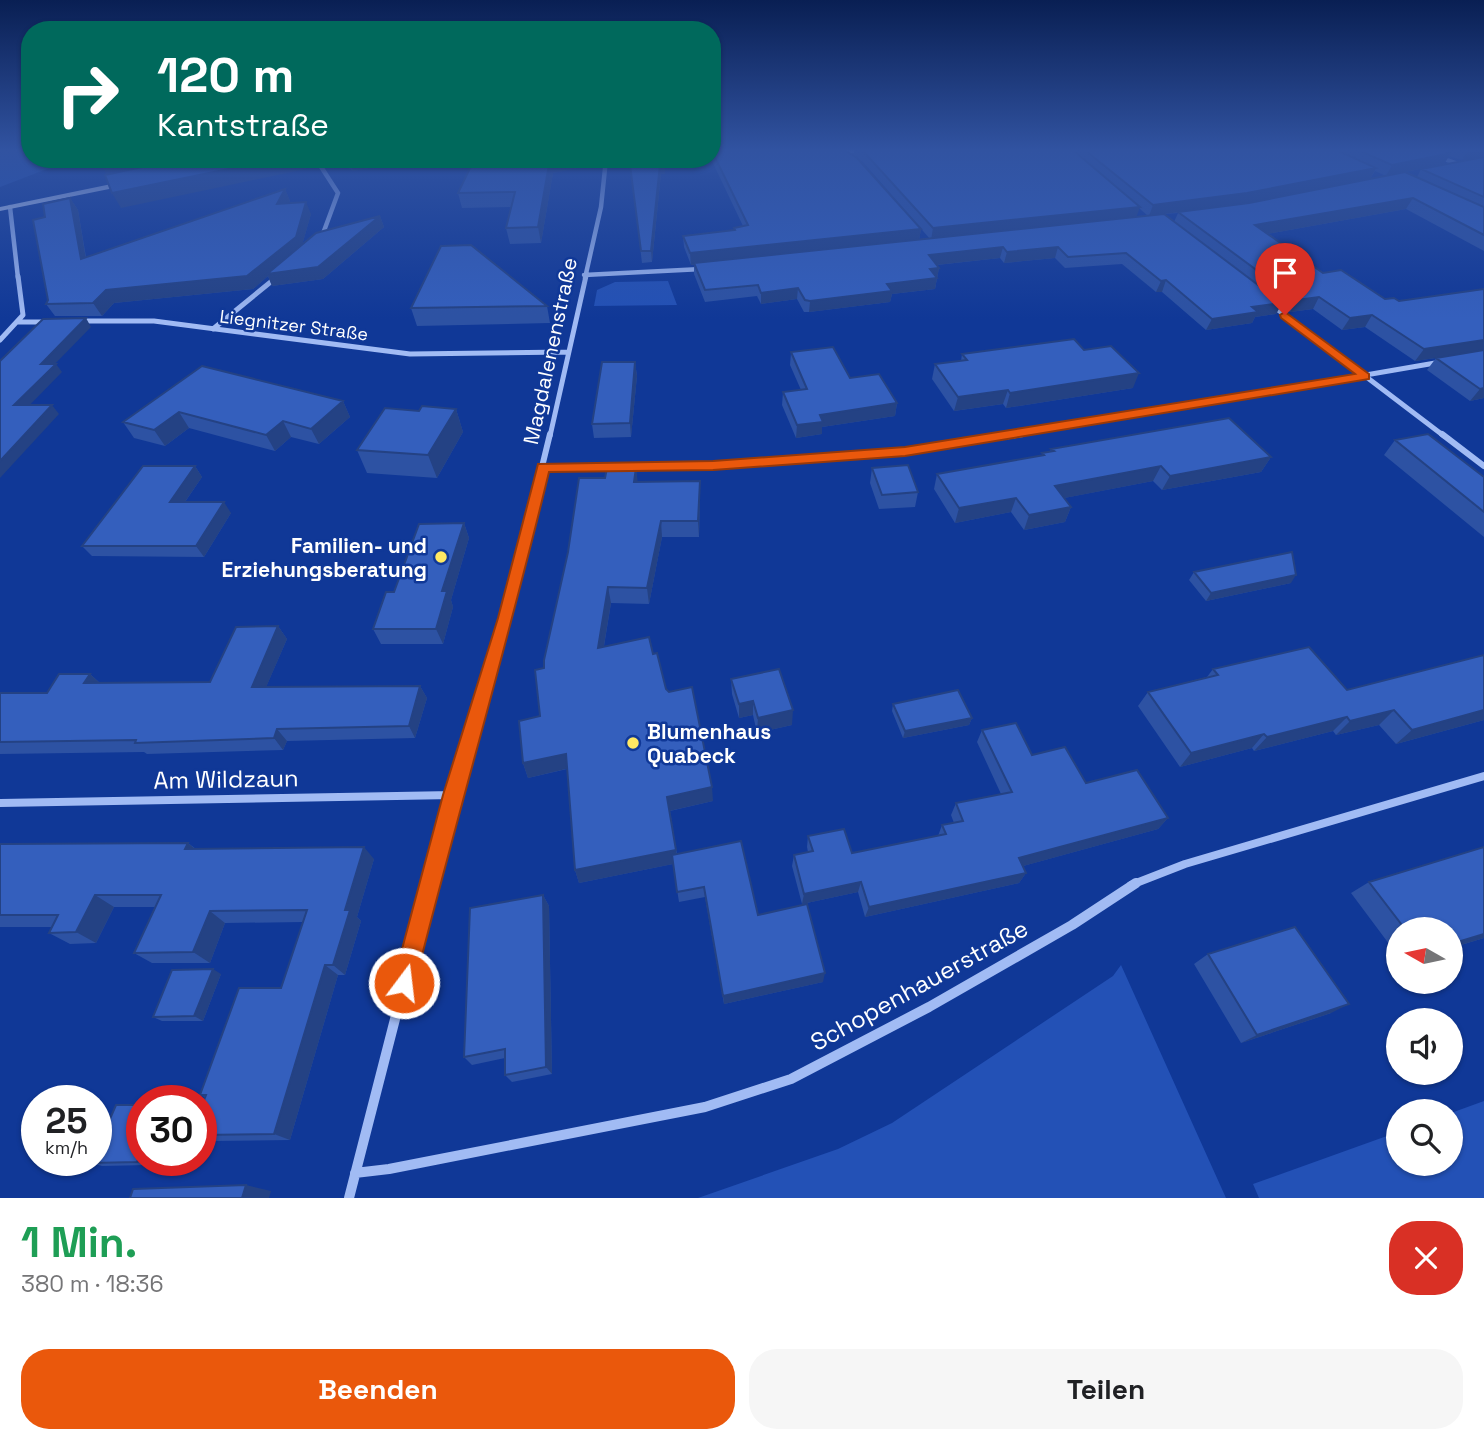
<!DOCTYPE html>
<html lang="de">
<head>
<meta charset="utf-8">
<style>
  :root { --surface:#fff; --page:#f6f6f6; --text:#202124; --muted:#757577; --accent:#ea580c }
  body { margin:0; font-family:"Space Grotesk",sans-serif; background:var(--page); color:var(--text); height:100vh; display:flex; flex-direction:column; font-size:26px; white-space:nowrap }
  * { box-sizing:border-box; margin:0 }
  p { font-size:23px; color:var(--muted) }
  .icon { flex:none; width:38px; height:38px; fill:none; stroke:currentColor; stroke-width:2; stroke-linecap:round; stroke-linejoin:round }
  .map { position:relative; height:1198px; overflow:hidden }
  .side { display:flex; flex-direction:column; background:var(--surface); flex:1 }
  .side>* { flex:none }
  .banner { position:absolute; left:21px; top:21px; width:700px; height:147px; border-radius:28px; box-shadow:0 2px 5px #0004; background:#00695c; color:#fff; overflow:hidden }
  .needle { width:46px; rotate:279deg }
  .controls { position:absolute; left:1386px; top:917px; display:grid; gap:14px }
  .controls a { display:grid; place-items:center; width:77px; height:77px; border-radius:50%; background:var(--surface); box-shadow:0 2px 5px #0004; font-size:35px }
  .speed { position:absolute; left:21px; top:1085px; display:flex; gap:14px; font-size:35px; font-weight:700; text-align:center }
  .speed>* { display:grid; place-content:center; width:91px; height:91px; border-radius:50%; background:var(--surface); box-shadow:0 2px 5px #0004; line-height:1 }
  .speed small { font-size:18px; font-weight:400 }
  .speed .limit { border:10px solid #d22; background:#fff; color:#111 }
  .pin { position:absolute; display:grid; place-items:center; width:60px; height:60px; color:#fff; margin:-72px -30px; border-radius:50% 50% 50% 0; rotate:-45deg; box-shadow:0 0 7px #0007 }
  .pin .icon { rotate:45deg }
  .me { position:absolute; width:77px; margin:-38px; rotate:15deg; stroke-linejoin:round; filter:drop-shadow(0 0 5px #0008) }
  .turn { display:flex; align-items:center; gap:24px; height:147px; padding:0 21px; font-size:32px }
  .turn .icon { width:91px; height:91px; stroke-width:2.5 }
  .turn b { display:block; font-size:49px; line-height:60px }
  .round { display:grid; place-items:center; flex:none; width:74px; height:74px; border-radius:28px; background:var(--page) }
  .headline { display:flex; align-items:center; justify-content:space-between; height:119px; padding:0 21px }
  h1 { font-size:42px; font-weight:600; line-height:52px; color:#1e9e55 }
  .action { display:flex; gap:14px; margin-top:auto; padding:14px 21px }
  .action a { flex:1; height:80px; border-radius:28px; background:var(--accent); color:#fff; font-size:28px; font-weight:600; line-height:80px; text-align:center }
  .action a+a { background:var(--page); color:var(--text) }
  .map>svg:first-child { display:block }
  .green { fill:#2351b6 }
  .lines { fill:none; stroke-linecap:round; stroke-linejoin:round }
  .street-far4 { stroke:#a1bbf4; stroke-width:4.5 }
  .street-far3 { stroke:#a1bbf4; stroke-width:5 }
  .street-far2 { stroke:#a1bbf4; stroke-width:6 }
  .street-far1 { stroke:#a1bbf4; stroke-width:8 }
  .street { stroke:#a1bbf4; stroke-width:10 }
  .secondary { fill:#d0ddfd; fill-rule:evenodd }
  .wall { fill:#2d52a3; fill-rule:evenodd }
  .shaded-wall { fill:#244284 }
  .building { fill:#345fbd; stroke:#244284; stroke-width:2 }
  .route { fill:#ea580c; stroke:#983908; stroke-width:2 }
  .poi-dot { fill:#ffe863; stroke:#103897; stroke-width:2.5 }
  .labels { text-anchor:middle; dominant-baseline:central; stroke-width:5; stroke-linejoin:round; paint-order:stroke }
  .far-street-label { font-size:18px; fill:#fff; stroke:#103897 }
  .street-label { font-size:21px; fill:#fff; stroke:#103897 }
  .poi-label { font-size:21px; font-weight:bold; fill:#fff; stroke:#103897; text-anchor:end }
  .near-street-label { font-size:24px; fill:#fff; stroke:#103897 }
</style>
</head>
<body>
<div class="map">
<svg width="1484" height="1198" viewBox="0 0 1484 1198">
  <rect width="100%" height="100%" fill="#103897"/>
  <path class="green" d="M0 151H30V159H73L0 187Z
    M668 281 677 305 594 306 597 290 615 282Z
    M1121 965 1226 1198H698L838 1149 892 1123 1113 976Z
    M1484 1101V1198H1259L1253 1184 1398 1132V1164H1451V1113Z"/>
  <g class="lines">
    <path class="street-far4" d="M839 151H853
      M1422 151 1461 165
      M316 159 338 193 321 239
      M10 207 18 278
      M584 275 702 269
      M585 278 601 207 606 159"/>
    <path class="street-far3" d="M1273 306 1444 436
      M80 321H154L410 354 567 352
      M18 322H47
      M213 329 278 276
      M0 340 23 315 18 276
      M550 436 586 276
      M1012 436 1441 362"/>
    <path class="street-far2" d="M1442 434 1484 466
      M543 467 713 465 905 452 1023 434
      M501 635 550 434"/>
    <path class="street-far1" d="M0 803 453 795
      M430 885 453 795 502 633
      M1131 885 1185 864 1484 776"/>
    <path class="street" d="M355 1173 389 1169 705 1107 791 1079 929 1007 1072 925 1136 883
      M349 1198 430 883"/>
    <path class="secondary" d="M126 181H129V185L0 211V207Z"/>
  </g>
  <path class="wall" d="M712 151 921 229 919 240 930 239 863 162 854 156V151H1484L1462 160 1449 156 1444 164 1386 176 1375 171 1370 179 1417 177 1421 169 1484 157V251L1406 209 1267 234 1323 273 1385 299 1399 301 1484 289V398L1470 401 1427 370 1436 358 1415 361 1365 327 1342 330 1313 309 1290 312 1281 305 1276 314 1255 317 1252 323 1206 330 1162 292H1156L1122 264 1065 268 1055 258 1004 263 1000 258 937 265 939 268 935 289 892 294 890 302 809 312H804L797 299 761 304 757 296 705 302 694 274V265H691L684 247 683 236 734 230V228L743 226 711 159H712ZM1139 208 1148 216 1136 217ZM1178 213 1174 222 1164 214Z
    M337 159H383L385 165 353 171Z
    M665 163V174H661L652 262 642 263 630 165Z
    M471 164 578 168 553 173 541 243 510 244 506 228 511 207 462 208 458 193Z
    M285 189 290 201 288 203 311 214 302 245 380 216 384 227 323 279 272 286 268 276 253 289 114 303 102 316H55L46 304 48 300 45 217 70 198 78 210 86 257Z
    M547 306 550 323 417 326 411 308Z
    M1084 350 1133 388 1006 408 1003 404 954 411 932 379 935 364 961 361 962 354Z
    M791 352 850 378 897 403 895 416 822 427V434L796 438 782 405 783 392 801 390 790 365Z
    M635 362 637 376 631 437 594 438 592 424Z
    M202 366 343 401 350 417 319 444 291 437 275 451 189 428 165 446 134 438 123 422Z
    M456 409 463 432 437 478 367 473 357 450 419 411Z
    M1395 440 1484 477V537L1384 455Z
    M1051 449 1271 457 1261 472 1162 490 1153 481 1064 498 1071 507 1065 522 1024 530 1011 512 955 523 934 489 937 474 1042 456V453L1050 452Z
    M195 466 202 477 185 502 231 513 204 557 92 556 82 546Z
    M636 468 637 481H700V497L699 537H662L649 604 611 603 604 646 653 654 666 689 713 801 670 811 677 854 758 915 823 982 724 1004 705 897 679 902 673 864 579 883 575 870 567 769 528 778 523 763 540 716 544 668 568 552 605 478Z
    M872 468 918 492 915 507 879 509 870 483Z
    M464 523 469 538 451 600 453 607 443 644H381L373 629 394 592Z
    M1194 572 1291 583 1206 601 1189 580Z
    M278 626 287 639 266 687 420 686 427 698 415 738 287 741 283 750 147 754 144 752 0 754V693H47L90 674 100 683 210 682Z
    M1213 669 1347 690 1484 720 1396 744 1379 725 1336 735 1333 731 1254 751 1252 748 1180 767 1138 706 1148 692 1207 677Z
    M731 679 792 725 757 733 753 715 739 718 732 694Z
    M893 704 972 718 969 725 903 738 892 711Z
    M982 730 1086 783 1168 818 1158 829 1023 866 1026 873 1019 883 865 917 858 892 802 904 792 866 794 855 808 852 807 847 808 836 852 853 938 836 942 825 954 823 951 815 956 803 1001 794 977 742Z
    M188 843 196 849 374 859 357 917 361 921 345 975H338L290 1140 210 1141 201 1139V1108L205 1097 200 1095 281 988 303 922 225 923 210 963H152L134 953 155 907H114L96 943 70 944 49 933 52 927H0V844Z
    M1484 847V938L1451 948V929H1398V956L1351 893 1369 882Z
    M543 895 549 906 552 1074 512 1082 505 1075V1058L472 1065 464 1057Z
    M1208 954 1331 1013 1241 1043 1194 964Z
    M221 974 203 1021H162L153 1017Z
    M149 1160 148 1165 102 1166 91 1163Z"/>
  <path class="shaded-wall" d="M1468 151H1484V156L1462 160Z
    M1451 153 1444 164 1386 176 1392 165Z
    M137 159H214L110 181 102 166Z
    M276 159H311L306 169 121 208 112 193Z
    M348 159H383L385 165 353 171Z
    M550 159H577L578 168 553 173 541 243 538 227Z
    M665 163V174H661L652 262 651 251 660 164Z
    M1376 168 1370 179 1242 204 1149 216 1153 205Z
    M285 189 290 201 282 216 277 204Z
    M70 198 78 210 88 272 81 259Z
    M1413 198 1406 209 1250 237 1255 225Z
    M306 202 311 214 301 249 380 216 384 227 323 279 272 286 268 276 253 289 114 303 102 316 93 303 106 290Z
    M1140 207 1136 218 931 240 933 228Z
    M921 229 919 241 691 265 690 253Z
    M1003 247 1000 258 927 266 929 255Z
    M1058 247 1055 258 1004 263 1007 252Z
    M939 268 935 289 892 294 890 302 809 312 810 301 887 284 930 269Z
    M1166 280 1162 292H1156L1161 281Z
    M798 288 797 299 761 304V293Z
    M1319 297 1313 309 1290 312 1297 300Z
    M1282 303 1276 314 1255 317 1252 323 1206 330 1212 319 1252 307Z
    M1372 315 1365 327 1342 330 1350 318Z
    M86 318 91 327 52 367 56 364 62 372 21 414 14 405 41 364Z
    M1484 340V351L1415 361 1424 349Z
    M635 362 637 376 631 437 630 423Z
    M1139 373 1133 388 1006 408 1010 393Z
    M1484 388V398L1470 401 1480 389Z
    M1008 390 1003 404 954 411 958 397Z
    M343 401 350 417 319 444 311 429Z
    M897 403 895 416 822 427V434L796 438 797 425 820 415Z
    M52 405 59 414 0 478V461Z
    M456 409 463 432 437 478 428 455Z
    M179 412 189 428 165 446 154 430Z
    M283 421 291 437 275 451 266 435Z
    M1271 457 1261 472 1162 490 1170 476Z
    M195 466 202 477 178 512 170 502Z
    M1161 466 1153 481 1049 501 1055 486Z
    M636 468 638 484 634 482Z
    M700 481V497L699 537 698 521Z
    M1016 498 1011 512 955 523 959 508Z
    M224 502 231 513 204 557 196 546Z
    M1071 507 1065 522 1024 530 1029 515Z
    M661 521 662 537 649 604 647 588Z
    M464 523 469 538 451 600 453 607 443 644 436 629 442 591Z
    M1296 575 1291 583 1206 601 1211 593Z
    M608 587 611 603 601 663 598 648Z
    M278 626 287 639 261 699 252 687Z
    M90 674 103 686 84 683Z
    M420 686 427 698 415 738 409 726Z
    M753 701V715L739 718V704Z
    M793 710 792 725 757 733 758 718Z
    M1394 710 1379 725 1336 735 1350 721Z
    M1484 710V720L1396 744 1412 730Z
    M1347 717 1333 731 1254 751 1267 737Z
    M972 718 969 725 903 738 905 731Z
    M277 729 287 741 283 750 274 738Z
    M1264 734 1252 748 1180 767 1191 753Z
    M566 754 570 768 528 778 523 763Z
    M712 787 713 801 669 811 667 797Z
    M1168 818 1158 829 1012 869 1019 858Z
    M188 843 203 856 185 849Z
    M364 847 374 859 357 917 361 921 345 975 333 965 345 910Z
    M676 850 678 863 579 883 575 870Z
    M1026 873 1019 883 865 917 869 907Z
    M861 882 858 892 802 904 804 894Z
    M95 895 114 907 96 943 76 932Z
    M543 895 549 906 552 1074 546 1067Z
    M210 911 225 923 210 963 193 952Z
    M1484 934V938L1451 948V944Z
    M325 965 338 975 290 1140 274 1134Z
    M213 969 221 974 203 1021 194 1016Z
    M825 973 823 982 724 1004 723 996Z
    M1349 1004 1331 1013 1241 1043 1257 1035Z
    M142 1151V1160H149L148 1165 137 1162Z
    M246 1185 271 1191 269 1198H242Z"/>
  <path class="building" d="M712 151H846L857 158 921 229 690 253 683 236 735 230 734 228 748 225Z
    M863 151H1074L1140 207 933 228Z
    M1086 151H1339L1376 168 1247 193 1153 205Z
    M1360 151H1444L1451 153 1392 165Z
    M1484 157V197L1421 169Z
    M99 159H137L102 166Z
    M180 159H276L112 193 105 175Z
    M470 159H550L538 227 506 228 515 192 458 193 472 164Z
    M631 159H664L665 163 660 164 651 251H641L630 165Z
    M1405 172 1484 207V235L1413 198 1255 225 1323 273 1341 270 1385 299 1394 298 1399 301 1484 289V340L1424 349 1372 315 1350 318 1319 297 1297 300 1178 212 1249 203Z
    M285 189 277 204 306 202 296 237 247 276 106 290 93 303 46 304 48 300 33 220 45 217 43 204 70 198 81 259Z
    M1164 214 1282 303 1252 307 1258 312 1212 319 1166 280 1161 281 1126 253 1068 257 1058 247 1007 252 1003 247 929 255 939 268 930 269 937 278 887 284 892 291 810 301 805 300 798 288 761 293 758 285 705 290 694 263Z
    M380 216 318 267 267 274 316 233Z
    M471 245 547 306 411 308 441 246Z
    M86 318 41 364H56L14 405H52L0 461V361L43 319Z
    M1074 339 1084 350 1111 346 1139 373 1010 393 1008 390 958 397 935 364 967 360 962 354Z
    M833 347 850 378 879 374 897 403 820 415 823 422 797 425 783 392 807 389 791 352Z
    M1484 350V388L1480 389 1436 358Z
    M602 362H635L630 423 592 424Z
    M202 366 343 401 311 429 283 421 266 435 179 412 154 430 123 422Z
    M422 406 456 409 428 455 357 450 385 408 419 411Z
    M1229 418 1271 457 1170 476 1161 466 1055 486 1071 507 1029 515 1016 498 959 508 937 474 1044 455 1042 453 1054 451 1051 449Z
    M1428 434 1484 477V512L1395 440Z
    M908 465 918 492 882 495 872 468Z
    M143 466H195L170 502H224L196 546H82Z
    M607 468H636L634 482 700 481 698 521H661L647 588 608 587 598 648 649 637 653 654 657 653 666 689 669 692 692 687 712 787 667 797 676 850 575 870 566 754 523 763 519 721 540 716 535 670 544 668V660L568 552 579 478H605Z
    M464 523 442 591H447L436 629H373L386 592H394L419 524Z
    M1292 552 1296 575 1211 593 1194 572Z
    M278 626 252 687 420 686 409 726 277 729 274 738 135 743 136 740 0 742V693H47L59 674H90L84 683 210 682 236 627Z
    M1309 647 1347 690 1484 655V710L1412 730 1394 710 1350 721 1347 717 1267 737 1264 734 1191 753 1148 692 1218 675 1213 669Z
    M779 669 793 710 758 718 753 701 739 704 731 679Z
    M958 690 972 718 905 731 893 704Z
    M1016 723 1032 755 1065 747 1086 783 1137 770 1168 818 1019 858 1026 873 869 907 861 882 804 894 794 855 813 851 808 836 844 829 852 853 946 834 942 825 963 821 956 803 1012 792 982 730Z
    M741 841 758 915 807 904 825 973 723 996 704 887 677 892 672 855Z
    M188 843 185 849 364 847 345 910H350L333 965H325L274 1134 201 1135V1108L206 1095H200L239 988H281L307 910 210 911 193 952 134 953 161 895H95L76 932 49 933 58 915H0V844Z
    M1484 847V934L1451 944V929H1405L1369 882Z
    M543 895 546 1067 505 1075V1049L464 1057 470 908Z
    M1295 927 1349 1004 1257 1035 1208 954Z
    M213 969 194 1016 153 1017 172 970Z
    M116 1105H142V1151L137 1162 91 1163 92 1160H96V1151Z
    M246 1185 242 1198H130L133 1189Z"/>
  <linearGradient id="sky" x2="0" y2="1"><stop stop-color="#091f53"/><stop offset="0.47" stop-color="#3153a1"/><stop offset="1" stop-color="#3153a1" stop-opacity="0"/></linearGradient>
  <rect width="1484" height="319" fill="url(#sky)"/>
  <path class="route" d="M1285 312 1369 374V379L905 456 713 470 549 472C508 643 458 812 415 983L412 991 404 994 396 991 393 983 443 795 498 618 538 464 713 461 905 447 1355 374 1281 318 1280 315Z"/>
  <g class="poi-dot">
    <circle cx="441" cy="557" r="7"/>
    <circle cx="633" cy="743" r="7"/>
  </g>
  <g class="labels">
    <g class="far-street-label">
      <text transform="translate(294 325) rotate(7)">Liegnitzer Straße</text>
    </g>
    <g class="street-label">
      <text transform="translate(550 351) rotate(-78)">Magdalenenstraße</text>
    </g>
    <g class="poi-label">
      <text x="427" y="545">Familien- und<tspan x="427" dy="24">Erziehungsberatung</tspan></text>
      <text x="647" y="731" text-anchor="start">Blumenhaus<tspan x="647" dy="24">Quabeck</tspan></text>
    </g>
    <g class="near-street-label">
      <text transform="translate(226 779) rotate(-1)">Am Wildzaun</text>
      <text transform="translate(919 985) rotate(-29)">Schopenhauerstraße</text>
    </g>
  </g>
</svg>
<div class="controls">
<a><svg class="needle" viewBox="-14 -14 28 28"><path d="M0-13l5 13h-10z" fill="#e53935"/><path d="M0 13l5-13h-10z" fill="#757577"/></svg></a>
<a><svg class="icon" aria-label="sound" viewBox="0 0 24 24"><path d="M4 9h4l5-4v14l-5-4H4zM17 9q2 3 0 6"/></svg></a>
<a><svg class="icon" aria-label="search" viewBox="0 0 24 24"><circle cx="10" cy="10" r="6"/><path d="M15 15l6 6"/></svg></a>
</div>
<div class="speed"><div>25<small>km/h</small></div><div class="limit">30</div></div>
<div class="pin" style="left:1285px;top:315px;background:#d93025"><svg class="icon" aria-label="arrive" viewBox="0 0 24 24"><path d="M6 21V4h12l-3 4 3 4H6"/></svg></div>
<svg class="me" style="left:404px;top:983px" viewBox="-20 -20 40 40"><circle r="17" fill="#ea580c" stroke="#fff" stroke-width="3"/><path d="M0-11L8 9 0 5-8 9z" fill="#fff"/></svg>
<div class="banner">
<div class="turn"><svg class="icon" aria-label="right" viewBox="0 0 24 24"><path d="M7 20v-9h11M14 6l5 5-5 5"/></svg><div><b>120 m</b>Kantstraße</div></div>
</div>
</div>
<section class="side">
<div class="headline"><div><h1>1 Min.</h1><p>380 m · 18:36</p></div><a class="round" style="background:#d93025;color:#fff"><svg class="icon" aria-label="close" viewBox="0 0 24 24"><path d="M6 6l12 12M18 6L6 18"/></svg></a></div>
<div class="action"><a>Beenden</a><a>Teilen</a></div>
</section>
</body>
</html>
